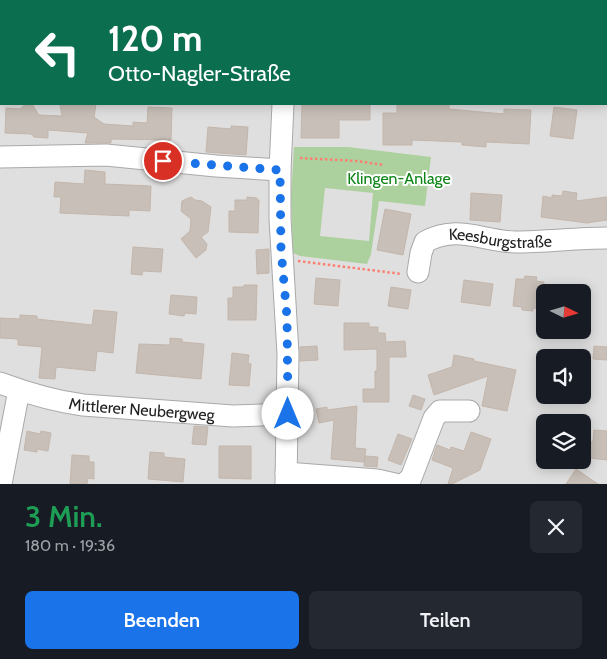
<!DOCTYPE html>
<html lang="de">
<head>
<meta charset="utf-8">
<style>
  :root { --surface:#171b24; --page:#242831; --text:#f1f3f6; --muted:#9ea1a6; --accent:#1a73e8 }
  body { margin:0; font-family:Cabin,sans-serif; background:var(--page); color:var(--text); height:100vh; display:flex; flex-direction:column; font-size:19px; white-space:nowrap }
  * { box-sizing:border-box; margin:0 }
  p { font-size:16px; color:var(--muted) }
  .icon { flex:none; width:28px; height:28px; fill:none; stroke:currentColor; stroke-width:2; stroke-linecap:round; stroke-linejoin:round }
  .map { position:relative; height:484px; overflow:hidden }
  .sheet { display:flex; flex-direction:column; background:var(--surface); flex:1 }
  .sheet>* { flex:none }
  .guide { position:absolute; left:0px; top:0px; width:608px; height:105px; box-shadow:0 2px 12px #0003; background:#0b6e4f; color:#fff; overflow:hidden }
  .needle { width:32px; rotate:95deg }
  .tools { position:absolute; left:536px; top:284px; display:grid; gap:10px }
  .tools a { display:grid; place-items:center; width:55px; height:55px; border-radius:8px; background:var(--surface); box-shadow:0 2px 12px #0003; font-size:25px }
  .pin { position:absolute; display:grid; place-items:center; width:42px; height:42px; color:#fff; margin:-21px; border:2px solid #fff; border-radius:50%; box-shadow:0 1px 5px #0007 }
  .me { position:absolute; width:55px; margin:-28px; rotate:0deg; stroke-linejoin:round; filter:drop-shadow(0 0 4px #0008) }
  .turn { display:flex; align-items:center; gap:18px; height:105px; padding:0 25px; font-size:22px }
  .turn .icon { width:65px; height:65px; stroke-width:2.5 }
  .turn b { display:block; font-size:35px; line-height:42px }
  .round { display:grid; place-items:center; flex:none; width:52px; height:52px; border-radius:8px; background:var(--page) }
  .headline { display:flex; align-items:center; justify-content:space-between; height:85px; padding:0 25px }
  h1 { font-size:30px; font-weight:600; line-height:38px; color:#1e9e55 }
  .primary-button { display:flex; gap:10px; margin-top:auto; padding:10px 25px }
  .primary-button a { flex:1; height:58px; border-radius:8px; background:var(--accent); color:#fff; font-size:20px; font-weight:600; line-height:58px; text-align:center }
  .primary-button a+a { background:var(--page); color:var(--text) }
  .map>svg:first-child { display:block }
  .residential { fill:#e0dfdf; fill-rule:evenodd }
  .forest { fill:#add19e; fill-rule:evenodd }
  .building { fill:#c7bfb8; stroke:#c4b6ab }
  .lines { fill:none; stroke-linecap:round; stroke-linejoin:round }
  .minor-casing { stroke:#a9a9a9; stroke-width:23 }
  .path { stroke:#fa8072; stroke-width:2.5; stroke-dasharray:2.5 2.5; stroke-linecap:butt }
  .minor { stroke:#fff; stroke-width:21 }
  .route { stroke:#1a73e8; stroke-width:9; stroke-dasharray:0 16.2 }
  .labels { text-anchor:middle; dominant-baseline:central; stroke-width:4; stroke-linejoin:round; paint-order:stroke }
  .park-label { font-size:16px; fill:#0c8416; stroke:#fff }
  .street-label { font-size:16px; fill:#222; stroke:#fff }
</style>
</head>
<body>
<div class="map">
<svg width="607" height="484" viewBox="0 0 607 484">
  <rect width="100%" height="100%" fill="#f2efe9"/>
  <path class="residential" d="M0 0H607V484H0ZM1 1H606V104H1ZM545 292H582V330H545ZM545 358H582V395H545ZM545 422H582V460H545Z"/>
  <path class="forest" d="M294 147H348L431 157 425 206 379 201 371 254 367 264 300 256 293 253 291 196ZM325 188 373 193 369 241 320 236Z"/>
  <path class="building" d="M26 104H32L39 115 62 116 60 104H96L94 117 104 124 133 126V122L147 123 148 107 172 108 171 140 111 139V143H85L88 133 48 130V138L34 137 31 134 5 133 6 108 20 109Z
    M302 104H370V120H339V138H301Z
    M397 104H449V109L504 114V109L531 110 529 144 486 142V147L462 145V142L412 140V145H383V113H397Z
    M554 107 577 110 573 139 550 136Z
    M231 126 248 127 246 155 206 152 208 127 231 129Z
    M85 170 105 172V184L151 186 150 211 129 210V216L60 213 61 197H54L55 182 84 184Z
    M563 191 577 193 576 201 607 197V220L587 223 541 217 543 196 552 198V195L562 196Z
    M471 193 502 195 500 222 470 220Z
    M191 197 195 200 202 201 211 207 208 232 201 237 207 244 206 250 196 258 181 239 190 231 191 219 181 211 182 201Z
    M247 197 257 198V200H259L258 233 229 232V211H235V200H247Z
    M385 209 411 214 403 255 377 250Z
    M133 247 163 249 161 272 143 271 142 275 131 274Z
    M269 249V273L257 274 256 250Z
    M525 276 537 277 536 281 544 282 543 289 546 290 545 300H542L541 309 533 308V311L522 310V307L513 306 516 279H524Z
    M316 278 340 280 338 306 314 304Z
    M464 280 493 284 490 306 461 302Z
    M244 285H257L256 320H228V298H233V287H244Z
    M391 287 411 290 408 309 388 306Z
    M171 295 197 297 196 314 185 313 184 316 169 314Z
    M94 310 117 312 113 353 97 351 95 371 56 367 55 379 39 378 42 347 18 345V339L0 338V318L20 319V315L37 316V319L92 325Z
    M344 323H369V327H378V333H385L386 342 405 341 406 357H389V402H363V389H375V371H377V349L344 350Z
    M170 338 182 339V342L204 344 201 379 136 373 139 344 170 345Z
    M317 346 318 360 300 361V347Z
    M594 346 607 347V360L593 359Z
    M232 353 249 355 248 363 251 364 249 386 229 385Z
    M454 355 474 359V361L516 370 507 411 482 406 488 376 434 395 428 375 452 367Z
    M413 395 425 399 421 410 409 406Z
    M357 406 355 448 366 449 364 462 331 459 334 420 319 423 316 409 327 407V410Z
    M194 426 208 427 206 445 192 444Z
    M594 430 607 431V460L589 458 591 442H593Z
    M27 431 40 434 41 431 51 433 48 451 37 449V452L24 450Z
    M471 432 491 439 480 470 452 484H448L453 468 432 460 437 445 450 450 451 447 464 451Z
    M398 434 412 439 401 465 388 460Z
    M219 446H251V479L219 478Z
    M150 452 164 453V457L185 459 183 482 148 479Z
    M72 455 89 456V462H94V479L88 478 87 484H70Z
    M365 456 378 457 377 467 364 466Z
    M576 469 598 484H566Z"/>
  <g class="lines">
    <g class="minor-casing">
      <g id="minor">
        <path d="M285 1V0"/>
        <path d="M476 1V0"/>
        <path d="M283 104 280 170V219L288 354 286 484"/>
        <path d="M0 157 106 155 216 166 280 170"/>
        <path id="s1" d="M418 272 421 253 425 242C457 224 482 241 515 242 546 242 576 238 607 238"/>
        <path id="s2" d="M0 383C27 393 54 401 83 405L233 416 288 414"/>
        <path d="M286 473 377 480 395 484"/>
        <path d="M1 484 19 390"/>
        <path d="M404 484 411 478 434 418 440 411H469"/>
      </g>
    </g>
    <path class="path" d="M300 158 357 161 384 165
      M298 261 402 274"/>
    <use href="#minor" class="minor"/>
  </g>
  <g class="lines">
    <path class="route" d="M163 161 280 170 281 249 287 317 288 414"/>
  </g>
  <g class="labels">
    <g class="park-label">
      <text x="399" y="178">Klingen-Anlage</text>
    </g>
    <g class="street-label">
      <text stroke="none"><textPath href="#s1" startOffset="108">Keesburgstraße</textPath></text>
      <text stroke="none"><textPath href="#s2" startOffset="145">Mittlerer Neubergweg</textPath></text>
    </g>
  </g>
</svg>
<div class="tools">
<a><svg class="needle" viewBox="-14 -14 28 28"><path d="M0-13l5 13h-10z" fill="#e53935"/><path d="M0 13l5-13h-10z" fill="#9ea1a6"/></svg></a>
<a><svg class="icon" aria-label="sound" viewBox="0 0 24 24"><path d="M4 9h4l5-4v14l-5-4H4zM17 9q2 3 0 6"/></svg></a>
<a><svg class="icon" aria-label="layers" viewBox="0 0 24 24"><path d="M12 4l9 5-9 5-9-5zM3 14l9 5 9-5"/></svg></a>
</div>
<div class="pin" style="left:163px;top:161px;background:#d93025"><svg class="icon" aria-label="arrive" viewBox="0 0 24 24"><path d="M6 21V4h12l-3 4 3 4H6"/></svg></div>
<svg class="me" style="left:288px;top:414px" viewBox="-20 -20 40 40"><circle r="19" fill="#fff"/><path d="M0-13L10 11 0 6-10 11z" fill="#1a73e8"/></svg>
<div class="guide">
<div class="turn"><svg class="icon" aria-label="left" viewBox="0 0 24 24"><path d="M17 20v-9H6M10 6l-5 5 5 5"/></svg><div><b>120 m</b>Otto-Nagler-Straße</div></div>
</div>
</div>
<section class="sheet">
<div class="headline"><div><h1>3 Min.</h1><p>180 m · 19:36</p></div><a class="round"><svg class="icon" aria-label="close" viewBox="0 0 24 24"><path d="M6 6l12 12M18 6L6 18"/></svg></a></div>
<div class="primary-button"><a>Beenden</a><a>Teilen</a></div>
</section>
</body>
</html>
